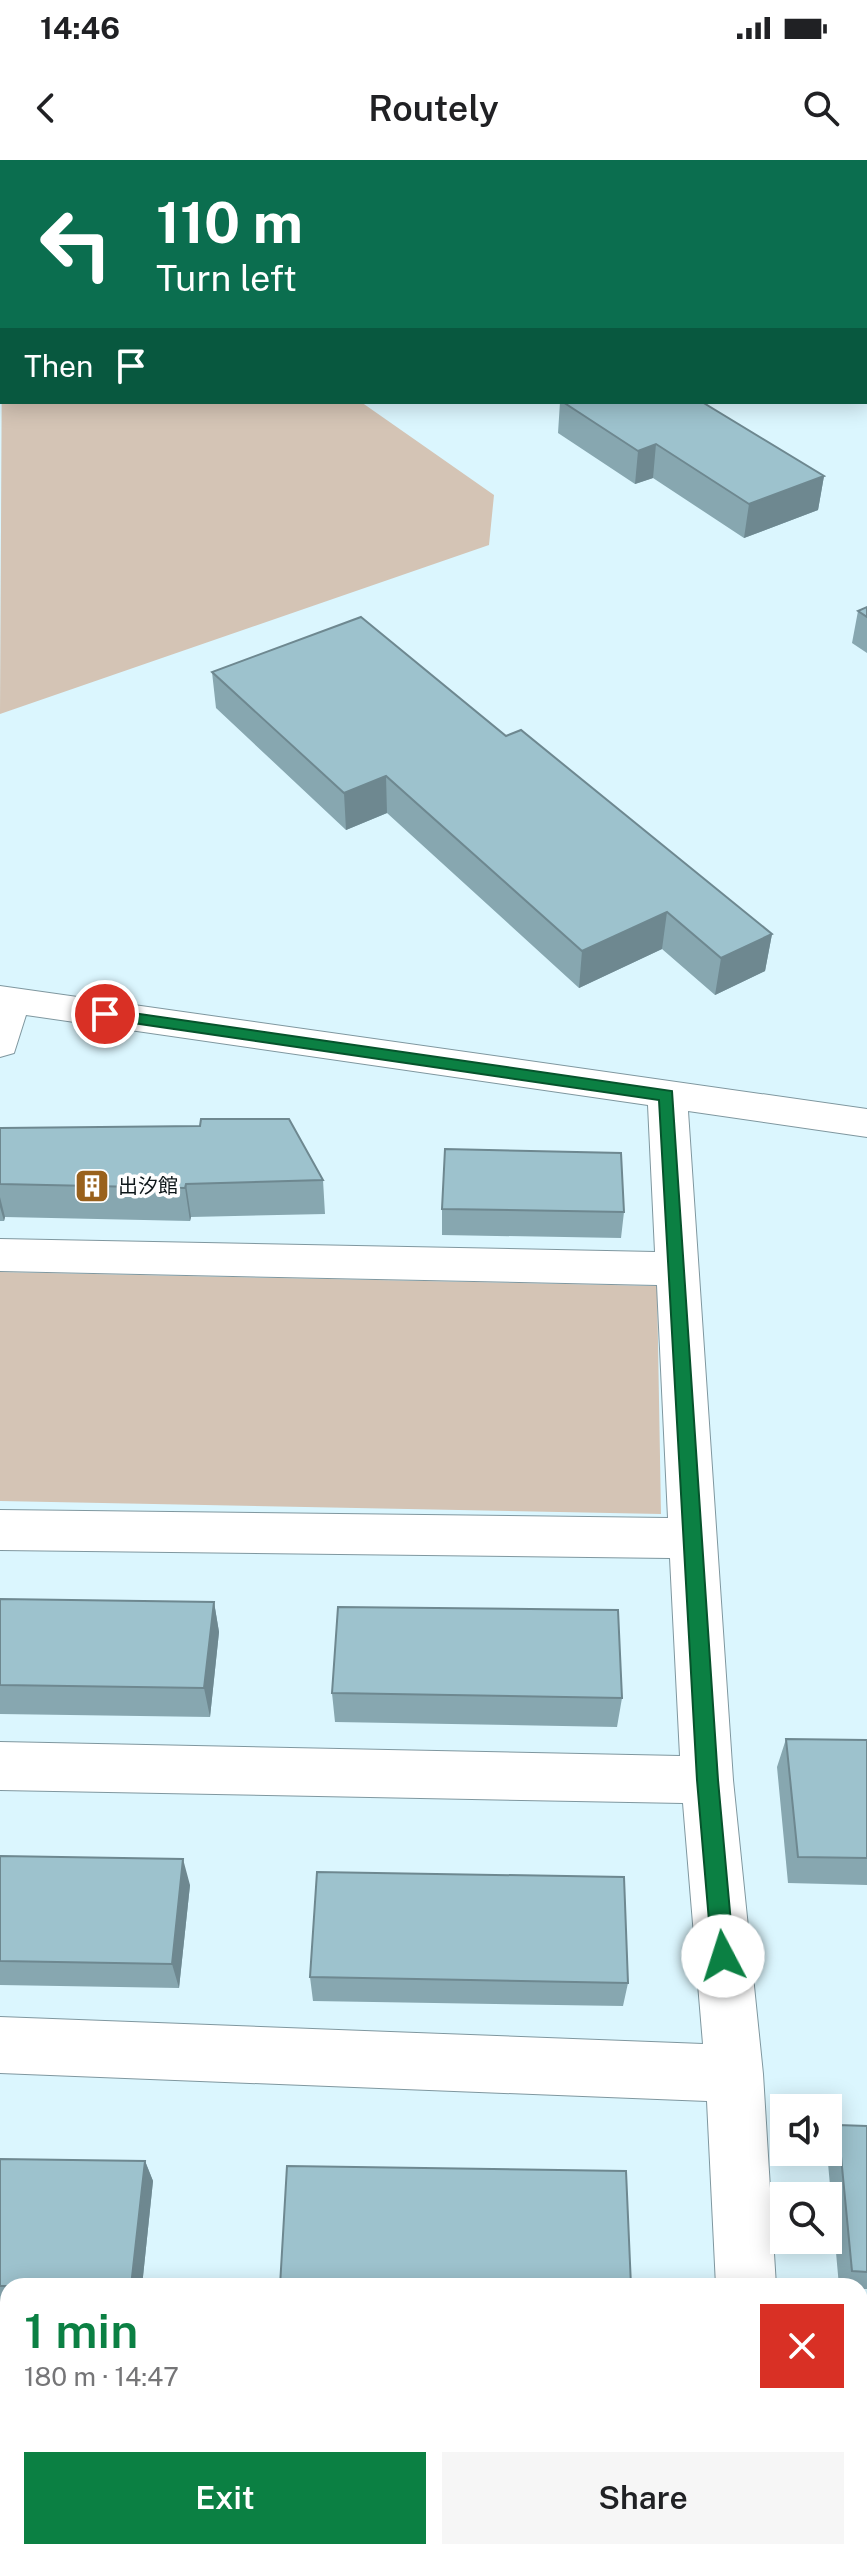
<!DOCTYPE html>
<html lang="en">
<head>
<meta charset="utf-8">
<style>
  :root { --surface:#fff; --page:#f6f6f6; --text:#202124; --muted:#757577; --accent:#0b8043 }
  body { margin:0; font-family:"Public Sans","Noto Sans JP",sans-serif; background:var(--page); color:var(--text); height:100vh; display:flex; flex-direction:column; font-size:30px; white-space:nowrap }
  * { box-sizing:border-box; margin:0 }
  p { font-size:26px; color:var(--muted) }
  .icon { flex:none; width:44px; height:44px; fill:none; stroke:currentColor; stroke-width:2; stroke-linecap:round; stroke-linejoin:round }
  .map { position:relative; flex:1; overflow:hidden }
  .side { position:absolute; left:0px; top:2118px; width:868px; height:282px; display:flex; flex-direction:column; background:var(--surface); border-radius:24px 24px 0 0; box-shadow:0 4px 20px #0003 }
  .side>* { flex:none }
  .guide { position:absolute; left:0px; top:0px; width:868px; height:244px; box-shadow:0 4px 20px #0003; background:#0b6e4f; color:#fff; overflow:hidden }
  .buttons { position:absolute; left:770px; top:1934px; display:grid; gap:16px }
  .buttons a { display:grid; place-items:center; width:72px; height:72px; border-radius:0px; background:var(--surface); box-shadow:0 4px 20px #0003; font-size:40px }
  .pin { position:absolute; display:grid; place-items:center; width:68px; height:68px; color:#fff; margin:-34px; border:4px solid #fff; border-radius:50%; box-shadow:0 2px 8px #0007 }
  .me { position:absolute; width:88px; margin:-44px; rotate:355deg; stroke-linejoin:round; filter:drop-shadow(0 0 6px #0008) }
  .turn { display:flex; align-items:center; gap:28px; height:168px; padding:0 24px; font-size:36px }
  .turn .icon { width:104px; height:104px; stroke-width:2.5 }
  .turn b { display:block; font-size:56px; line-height:68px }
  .then { display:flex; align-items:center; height:76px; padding:0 24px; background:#0003; gap:16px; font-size:30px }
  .round { display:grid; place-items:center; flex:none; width:84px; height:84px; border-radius:0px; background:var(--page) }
  .head { display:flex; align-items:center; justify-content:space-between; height:136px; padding:0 24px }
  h1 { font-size:48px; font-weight:600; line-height:60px; color:var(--accent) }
  .primary-button { display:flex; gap:16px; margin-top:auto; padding:16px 24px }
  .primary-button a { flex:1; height:92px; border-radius:0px; background:var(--accent); color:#fff; font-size:32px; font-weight:600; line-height:92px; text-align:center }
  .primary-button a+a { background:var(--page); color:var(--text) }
  .status { display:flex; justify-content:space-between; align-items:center; height:56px; padding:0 40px; background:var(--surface); direction:ltr }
  .status svg { height:22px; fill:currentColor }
  header { display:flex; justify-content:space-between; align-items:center; height:104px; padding:0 24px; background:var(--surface); font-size:36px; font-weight:600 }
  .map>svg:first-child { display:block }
  .green { fill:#d4c4b5 }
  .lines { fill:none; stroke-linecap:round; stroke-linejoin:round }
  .minor-casing { stroke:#7f979f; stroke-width:2 }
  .minor { fill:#fff; fill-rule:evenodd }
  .wall { fill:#87a7b0 }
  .shaded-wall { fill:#6e8890 }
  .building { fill:#9dc2cd; stroke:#6e8890; stroke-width:2 }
  .route { fill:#0b8043; stroke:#07532c; stroke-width:2 }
  .labels { text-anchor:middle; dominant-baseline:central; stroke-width:7; stroke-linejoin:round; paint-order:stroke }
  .poi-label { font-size:20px; fill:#0c1518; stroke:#fefefe; text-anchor:start }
</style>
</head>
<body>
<div class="status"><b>14:46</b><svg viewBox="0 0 49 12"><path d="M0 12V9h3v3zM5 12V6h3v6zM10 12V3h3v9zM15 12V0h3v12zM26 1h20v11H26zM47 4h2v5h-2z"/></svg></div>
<header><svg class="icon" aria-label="back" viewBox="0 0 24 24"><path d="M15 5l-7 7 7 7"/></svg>Routely<svg class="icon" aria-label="search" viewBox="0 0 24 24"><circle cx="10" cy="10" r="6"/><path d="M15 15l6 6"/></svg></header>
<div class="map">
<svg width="867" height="2399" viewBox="0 0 867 2399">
  <rect width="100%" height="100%" fill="#dbf6fe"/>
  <path class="green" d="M2 179V242H361L494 335 489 385 0 554Z
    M0 1112 657 1126 661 1354 0 1341Z"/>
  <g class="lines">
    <g class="minor-casing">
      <path id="minor" d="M198 0H243L244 2H199Z
        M0 105H2V119H0Z
        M866 184H867V200H866Z
        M0 826 867 949V977L688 951 733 1620 763 1914 776 2126H716L707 1941 0 1913V1857L703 1884 683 1643 0 1630V1582L680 1596 670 1398 0 1390V1350L668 1358 657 1125 0 1111V1079L655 1092 648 945 26 855 14 893 0 897Z
        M0 2182 8 2183V2245L0 2244Z
        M730 2392H796V2399H730Z"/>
    </g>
    <use href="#minor" class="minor"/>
  </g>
  <path class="wall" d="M560 242H702L824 316 818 350 744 378 653 318 635 324 558 273Z
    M867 447V493L852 483 858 451Z
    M212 512 506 576 772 774 765 811 715 835 662 789 579 828 387 653 346 670 216 548Z
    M0 968 323 1020 325 1054 191 1057 190 1061 5 1057 4 1061H0Z
    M442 1049 624 1052 621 1078 442 1075Z
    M0 1439 214 1442 219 1472 210 1557 0 1554Z
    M332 1533 622 1538 617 1567 335 1562Z
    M786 1579 867 1580V1725L788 1723 777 1607Z
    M0 1696 190 1725 179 1828 0 1825Z
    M310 1817 628 1823 623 1846 313 1841Z
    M838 1965 867 1966V2129H860V2126H839L827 1992H828V1982Z
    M0 1999 145 2001 153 2021 142 2126H8V2143H0Z"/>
  <path class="shaded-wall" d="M656 284 653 318 635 324 638 291Z
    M824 316 818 350 744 378 749 344Z
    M386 616 387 653 346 670 344 633Z
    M667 752 662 789 579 828 582 791Z
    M772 774 765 811 715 835 721 798Z
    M186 1024 191 1057 190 1061 185 1028Z
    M0 1037 5 1057 4 1061 0 1047Z
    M214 1442 219 1472 210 1557 204 1528Z
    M183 1699 190 1725 179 1828 172 1804Z
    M145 2001 153 2021 142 2126H131Z"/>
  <path class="building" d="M563 242H702L824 316 749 344 656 284 638 291Z
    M867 447V457L858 451Z
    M361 457 506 576 521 570 772 774 721 798 667 752 582 791 386 616 344 633 212 512Z
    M201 959H289L323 1020 186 1024 185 1028 0 1024V968L200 966Z
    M445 989 621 993 624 1052 442 1049Z
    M0 1439 214 1442 204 1528 0 1525Z
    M338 1447 618 1450 622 1538 332 1533Z
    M786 1579 867 1580V1698L798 1697Z
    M0 1696 183 1699 172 1804 0 1801Z
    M317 1712 624 1717 628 1823 310 1817Z
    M838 1965 867 1966V2112L852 2111Z
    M0 1999 145 2001 131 2126H0Z
    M287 2006 626 2011 631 2126H280Z"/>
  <path class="route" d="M105 849 672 931 718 1620 734 1796 731 1804 723 1808 715 1804 712 1796 697 1620 659 940 99 858 97 854Z"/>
  <defs>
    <g id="building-square" transform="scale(1.8)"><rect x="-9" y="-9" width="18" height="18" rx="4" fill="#99611c" stroke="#fefefe"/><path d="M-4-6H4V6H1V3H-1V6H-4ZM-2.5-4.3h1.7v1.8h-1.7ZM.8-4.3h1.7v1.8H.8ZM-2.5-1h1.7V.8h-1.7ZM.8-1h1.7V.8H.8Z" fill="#fff"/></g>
  </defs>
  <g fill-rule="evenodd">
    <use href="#building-square" x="92" y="1026"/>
  </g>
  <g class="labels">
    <g class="poi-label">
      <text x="118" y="1026">出汐館</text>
    </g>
  </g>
</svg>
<div class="buttons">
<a><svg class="icon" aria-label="sound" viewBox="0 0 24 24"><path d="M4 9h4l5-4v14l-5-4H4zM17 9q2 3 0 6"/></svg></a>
<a><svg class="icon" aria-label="search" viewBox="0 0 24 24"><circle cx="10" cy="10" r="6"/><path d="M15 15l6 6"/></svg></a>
</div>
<div class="pin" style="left:105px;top:854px;background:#d93025"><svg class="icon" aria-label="arrive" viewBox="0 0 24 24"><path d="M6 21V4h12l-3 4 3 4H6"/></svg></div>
<svg class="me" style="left:723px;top:1796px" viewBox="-20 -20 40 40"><circle r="19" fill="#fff"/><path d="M0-13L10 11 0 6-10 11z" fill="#0b8043"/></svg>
<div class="guide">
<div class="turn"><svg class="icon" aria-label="left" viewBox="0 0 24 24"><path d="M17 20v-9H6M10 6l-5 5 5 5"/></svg><div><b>110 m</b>Turn left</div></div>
<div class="then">Then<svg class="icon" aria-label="arrive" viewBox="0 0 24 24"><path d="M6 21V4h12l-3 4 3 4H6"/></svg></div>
</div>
<section class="side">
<div class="head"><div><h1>1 min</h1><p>180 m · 14:47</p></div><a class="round" style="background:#d93025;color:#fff"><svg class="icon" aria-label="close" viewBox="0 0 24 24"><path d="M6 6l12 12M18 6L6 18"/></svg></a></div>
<div class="primary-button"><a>Exit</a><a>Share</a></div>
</section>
</div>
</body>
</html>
